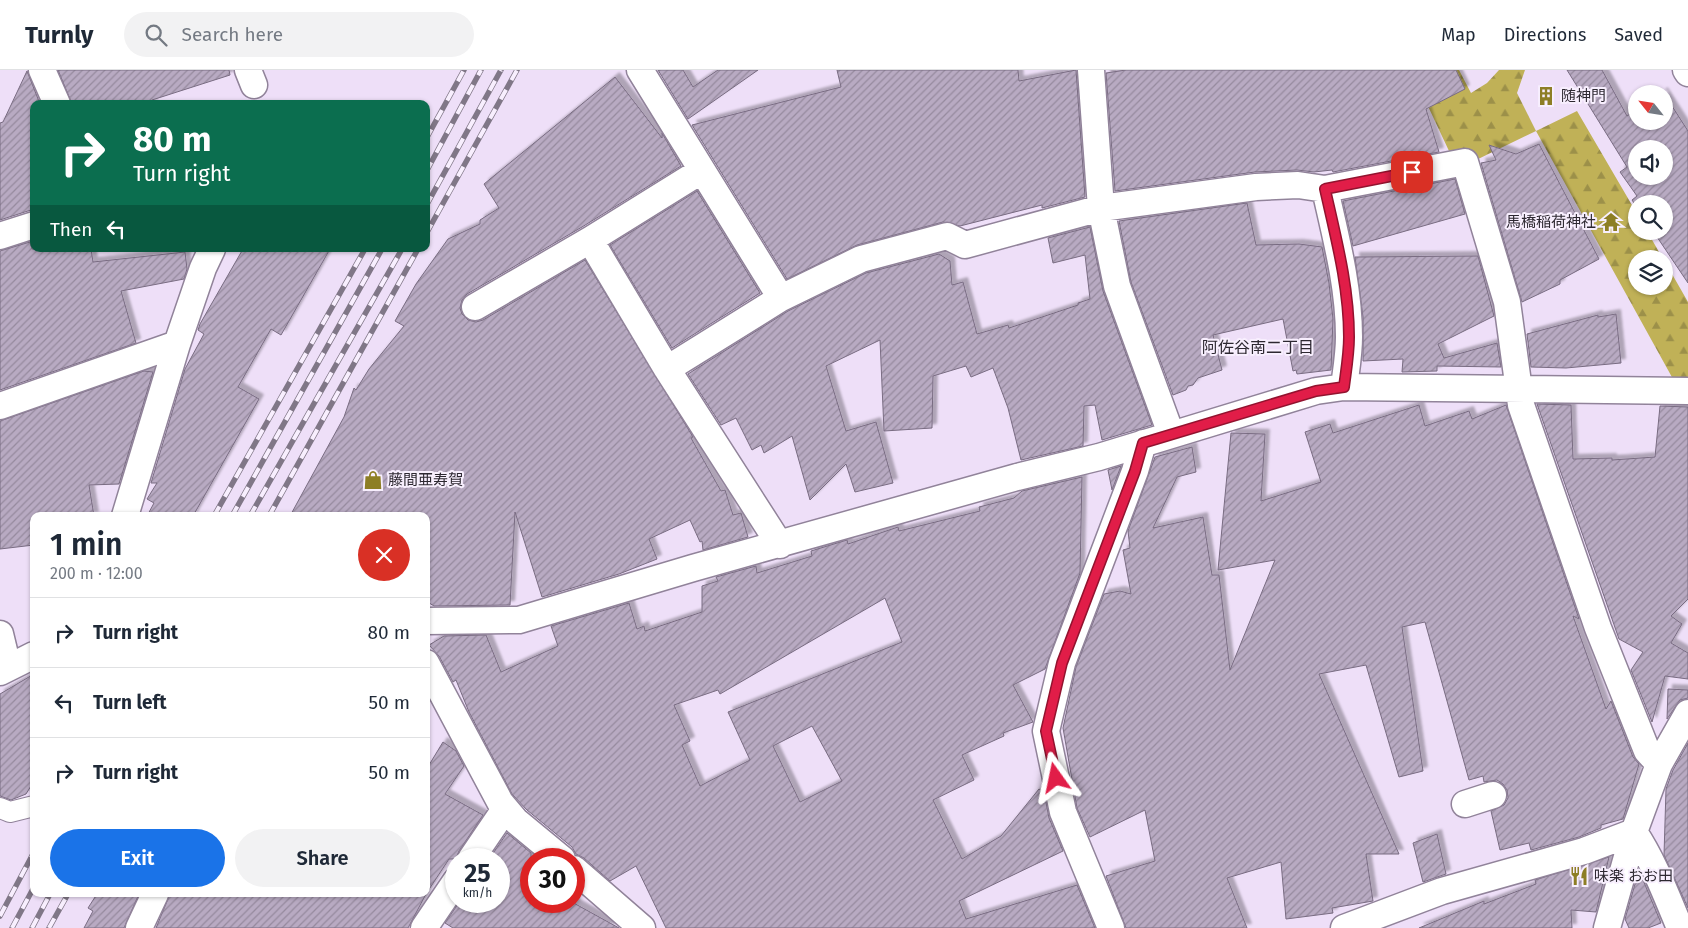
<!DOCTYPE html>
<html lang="en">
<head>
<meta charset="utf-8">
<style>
  :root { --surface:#fff; --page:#f2f2f3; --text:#1f2937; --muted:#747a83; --line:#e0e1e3; --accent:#1a73e8 }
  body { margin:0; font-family:"Fira Sans","Noto Sans JP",sans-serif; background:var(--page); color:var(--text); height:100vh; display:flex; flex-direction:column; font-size:19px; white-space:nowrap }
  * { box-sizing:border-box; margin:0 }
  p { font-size:16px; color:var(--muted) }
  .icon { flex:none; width:28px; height:28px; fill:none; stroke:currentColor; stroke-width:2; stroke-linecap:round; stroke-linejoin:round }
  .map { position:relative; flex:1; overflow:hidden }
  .panel { position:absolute; left:30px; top:442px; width:400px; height:385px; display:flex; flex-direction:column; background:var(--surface); border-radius:10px; box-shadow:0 1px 4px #0004 }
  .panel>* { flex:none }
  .hud { position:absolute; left:30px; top:30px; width:400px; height:152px; border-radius:10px; box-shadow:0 1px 4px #0004; background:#0b6e4f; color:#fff; overflow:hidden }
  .needle { width:32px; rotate:300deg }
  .fabs { position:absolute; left:1628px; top:15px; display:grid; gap:10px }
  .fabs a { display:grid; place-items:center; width:45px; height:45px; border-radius:50%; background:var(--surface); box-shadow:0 1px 4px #0004; font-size:25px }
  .speed { position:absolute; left:445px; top:778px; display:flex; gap:10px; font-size:25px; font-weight:700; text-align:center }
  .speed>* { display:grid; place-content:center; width:65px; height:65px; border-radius:50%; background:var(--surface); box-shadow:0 1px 4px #0004; line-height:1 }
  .speed small { font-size:12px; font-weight:400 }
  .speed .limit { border:8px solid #d22; background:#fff; color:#111 }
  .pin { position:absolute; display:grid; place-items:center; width:42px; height:42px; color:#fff; margin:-21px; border-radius:10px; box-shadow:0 2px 8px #0006 }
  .me { position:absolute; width:55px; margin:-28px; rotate:348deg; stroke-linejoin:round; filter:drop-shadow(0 0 4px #0008) }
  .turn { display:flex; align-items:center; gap:18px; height:105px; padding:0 20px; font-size:22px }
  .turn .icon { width:65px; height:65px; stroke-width:2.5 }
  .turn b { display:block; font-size:35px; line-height:42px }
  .then { display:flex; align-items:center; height:48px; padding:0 20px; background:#0003; gap:10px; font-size:19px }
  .round { display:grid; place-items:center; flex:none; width:52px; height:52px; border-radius:26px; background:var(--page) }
  .head { display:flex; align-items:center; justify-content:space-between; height:85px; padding:0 20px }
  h1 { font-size:30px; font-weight:600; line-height:38px }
  .action { display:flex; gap:10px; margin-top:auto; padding:10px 20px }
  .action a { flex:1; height:58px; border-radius:30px; background:var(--accent); color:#fff; font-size:20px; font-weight:600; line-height:58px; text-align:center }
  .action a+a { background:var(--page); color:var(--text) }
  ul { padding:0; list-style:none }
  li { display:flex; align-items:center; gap:15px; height:70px; padding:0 20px; border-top:1px solid var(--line) }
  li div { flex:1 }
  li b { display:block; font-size:19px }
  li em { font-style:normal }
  header { display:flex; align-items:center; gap:30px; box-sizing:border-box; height:70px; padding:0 25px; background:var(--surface); border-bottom:1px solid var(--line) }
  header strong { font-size:24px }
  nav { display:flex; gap:28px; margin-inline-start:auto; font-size:18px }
  .search { width:350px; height:45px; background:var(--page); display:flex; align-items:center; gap:12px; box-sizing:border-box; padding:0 18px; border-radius:28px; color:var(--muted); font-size:19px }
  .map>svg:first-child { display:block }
  .forest { fill:url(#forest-firs) }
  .building { fill:url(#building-hatch); stroke:#796c82; fill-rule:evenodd; filter:url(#shadow) }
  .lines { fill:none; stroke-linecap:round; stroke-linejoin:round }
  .pedestrian-casing { stroke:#91839a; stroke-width:22 }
  .minor-casing { stroke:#91839a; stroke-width:29 }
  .pedestrian { stroke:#fff; stroke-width:20 }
  .minor { stroke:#fff; stroke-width:26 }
  .rail-casing { stroke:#807787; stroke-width:5.5 }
  .rail { stroke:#f8effe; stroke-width:4; stroke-dasharray:11; stroke-linecap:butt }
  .route-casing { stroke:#92132f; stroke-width:12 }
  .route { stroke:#e11d48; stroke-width:9 }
  .labels { text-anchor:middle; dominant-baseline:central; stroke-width:4; stroke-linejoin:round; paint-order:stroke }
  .poi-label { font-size:15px; fill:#2d2831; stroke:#f8effe; text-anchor:start }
  .neighbourhood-label { font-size:16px; fill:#2d2831; stroke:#f8effe }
</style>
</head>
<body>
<header>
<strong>Turnly</strong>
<div class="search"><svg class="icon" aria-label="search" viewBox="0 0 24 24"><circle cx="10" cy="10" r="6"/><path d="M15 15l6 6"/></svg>Search here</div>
<nav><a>Map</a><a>Directions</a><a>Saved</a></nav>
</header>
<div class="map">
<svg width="1688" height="858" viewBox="0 0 1688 858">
  <defs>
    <pattern id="forest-firs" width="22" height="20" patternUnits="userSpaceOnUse" patternTransform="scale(1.25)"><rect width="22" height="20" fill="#c0b157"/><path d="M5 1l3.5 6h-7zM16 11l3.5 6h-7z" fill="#9c9049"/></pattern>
    <pattern id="building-hatch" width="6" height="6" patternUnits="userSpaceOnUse" patternTransform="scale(1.25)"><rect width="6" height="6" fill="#b8aac2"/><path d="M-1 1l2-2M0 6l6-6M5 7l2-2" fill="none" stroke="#968a9e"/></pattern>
    <filter id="shadow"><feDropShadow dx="4.5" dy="-4.5" stdDeviation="1" flood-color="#0004"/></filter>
  </defs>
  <rect width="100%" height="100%" fill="#eedff8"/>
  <path class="forest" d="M1411 0H1459L1471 23 1487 13 1499 0H1525L1517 23 1536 61 1577 41 1636 142V161H1647L1663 189H1636V216H1664V190L1688 232V310L1673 309 1536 61 1472 92 1449 81Z"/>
  <path class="building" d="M58 0H229L230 5 152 30 153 34H72Z
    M658 0H683L693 17 718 0H758L688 49Z
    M837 0H1018L1019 11 1076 0 1085 127 1042 138V135L960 156 943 152 857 175 787 209 692 55 841 17Z
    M1126 0H1456L1465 19 1426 39 1439 82 1333 102 1332 100 1314 102 1297 100 1255 102 1115 121 1106 3Z
    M1567 0H1602L1627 46 1636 40V51H1664V24H1661L1663 22 1688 61V213L1653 161H1664V134H1636V136L1632 130 1637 126 1620 102 1627 97ZM1636 79H1664V106H1636Z
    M27 1 40 34H34V139L0 150V53L3 52Z
    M615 7 662 68V63L681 96 582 157 467 224 462 230 460 238 462 244 468 250 476 252 483 250 585 190 693 367 691 368 721 421 725 420 733 445 741 443 748 467 703 480 702 471 700 472 690 450 649 469 657 489 619 504 542 527 515 442 510 535 434 536 426 531V446H290L344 347 354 318 356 320 369 299 404 256 395 251 416 214 448 169 480 154V150L499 138 484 114Z
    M1539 74 1599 189 1560 210V214L1522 232 1481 93 1496 90 1489 75 1516 84Z
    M1455 109 1465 144 1353 176 1343 131Z
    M697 121 760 223 672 278 610 175Z
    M1247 133 1256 175 1299 174 1322 177 1329 213 1333 249 1331 300 1297 304 1296 300 1293 301 1283 249 1213 265 1222 300 1198 308 1193 315 1188 316 1186 320 1173 325 1131 212 1119 151Z
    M1090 157 1103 221 1152 355 1102 370 1095 335 1084 336 1083 376 1021 390 1008 338 993 298 971 307 966 296 933 306 932 358 884 361 880 270 826 296 846 361 876 352 893 413 855 422 846 394 810 430 792 366 764 383 761 375 752 380 736 348 721 355 688 304 788 241 866 203 939 184 950 191 952 215 963 212 977 264 1008 255 1009 258 1078 235V233L1090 229 1085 185 1053 193 1048 168Z
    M30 172 32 179H91L93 192 185 182 187 199 184 209 121 221 136 273 0 320V181Z
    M243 179H330L281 265 271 259 238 317 259 329 193 446H147L154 433 147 429 157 413H151L185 299 204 264 198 260 200 254Z
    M1478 186 1494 246 1438 274 1444 288 1497 273 1501 297 1437 296V301L1402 302 1403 289 1363 291V247L1355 187Z
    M1616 244 1621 293 1566 298 1531 297 1527 264 1598 245V247Z
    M144 301 153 302 119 414 89 415 94 446H34V475L0 479V351Z
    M1537 334 1571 335 1573 389 1612 388V390L1655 387 1660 336 1688 337V529L1671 546 1682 554 1671 573 1688 583V609L1665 606 1652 652 1631 600 1643 582 1619 569Z
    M1419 335 1425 356 1469 341 1472 349 1506 335 1579 549 1573 546 1606 639 1611 631 1633 687 1639 694 1623 749 1601 755V758L1579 767 1531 780 1529 773 1500 780 1491 741 1504 735 1508 728 1507 720 1503 714 1497 710 1484 712 1483 706 1469 710 1425 552 1402 557 1423 701 1399 707 1366 595 1319 604 1399 784H1366L1373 831 1332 838 1333 843 1286 849 1281 792 1227 808 1247 858H1126L1106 806 1155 791 1145 740 1090 767 1077 738 1063 658 1076 597 1104 524 1120 521 1131 524 1123 480 1130 478 1128 461 1155 387 1192 377 1196 402 1177 407 1153 458 1203 447 1212 505H1219L1230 600 1275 490 1218 500 1231 363 1265 364 1261 431 1321 412 1305 362 1330 354 1333 363Z
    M1121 396 1112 420 1108 400Z
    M1082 407 1080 503 1045 599 1013 615 1033 652 1003 663 1004 666 962 685 974 710 933 730 962 789 1001 766 1039 719 1044 722 1049 748 1063 781 959 831 966 849 1077 815 1095 858H666L636 796 610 811 584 788 576 784 572 777 527 740 512 724 469 642 456 610 453 612 439 586 429 575 444 566 486 565 501 602 558 576 551 556 629 533 637 559 644 556 645 561 702 542V516L718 511 716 507 756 496 757 503 812 486 811 481 847 470 848 474 898 457 899 461 980 441 979 437 1014 428 1022 421ZM885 528 902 572 728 642 750 690 700 716 682 675 690 671 674 635 718 620 720 624ZM812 656 842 711 800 732 773 676Z
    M34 604V711L26 724 11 730 0 726V624Z
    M1668 619 1688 620V628L1680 630 1667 649Z
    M443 672 456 681 464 696 445 724 483 745 459 781 456 789H449L426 824V700Z
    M1688 673V838L1664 785 1666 719 1673 700Z
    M507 763 531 783V831H570L619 858H453L445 853 460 831H499V789H489Z
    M1437 764 1446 804 1423 812 1413 773Z
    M1609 787 1596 842 1571 840 1572 858H1419L1484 831V834L1536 814 1535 810Z
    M1643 810 1661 853 1648 858H1629L1625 849 1635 814Z
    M97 824H139L124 858H84L93 841 88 838Z
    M170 824H426L408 858H156Z"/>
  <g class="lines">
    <g class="pedestrian-casing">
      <path id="pedestrian" d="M0 738 10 742 34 736"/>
    </g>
    <g class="minor-casing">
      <path id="minor" d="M42 0 57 34
        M248 0 254 15
        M640 0 781 228
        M1091 0 1101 138 1117 216 1171 364
        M1686 0 1688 3
        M1325 119C1336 168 1349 217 1349 267 1349 284 1346 301 1344 317
        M0 166 34 155
        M590 170 667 299 780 475
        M475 237 590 170 701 101
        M667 299 781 228 861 189 947 166 965 175 1101 138 1256 117 1298 115 1325 119 1465 92 1507 232 1521 335 1598 558 1647 681 1659 694
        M0 336 177 274
        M125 446 177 274 203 198 212 179
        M426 551 519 550 693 498 1017 407 1099 387 1316 321 1344 317 1688 321
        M0 564 8 597
        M426 593 500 732 516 751 562 789
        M0 602 34 585
        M1465 734 1493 725
        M1634 762C1654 792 1666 825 1680 858
        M471 789 505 739
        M574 799 642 858
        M139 858 155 824
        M424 858 456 811
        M1111 858 1063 742 1046 661 1062 593 1135 401 1143 373
        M1344 858 1442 821 1584 781 1634 762
        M1607 858 1634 762 1659 694 1688 643"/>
    </g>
    <use href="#pedestrian" class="pedestrian"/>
    <use href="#minor" class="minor"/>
    <g class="rail-casing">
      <path id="rail" d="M426 69 464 0
        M426 102 481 0
        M426 136 501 0
        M426 164 517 0
        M214 446 365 179
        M232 446 382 179
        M250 446 402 179
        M269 446 418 179
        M0 846 34 782
        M12 858 34 817
        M32 858 50 824
        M49 858 68 824"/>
    </g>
    <use href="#rail" class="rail"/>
  </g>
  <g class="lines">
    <g class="route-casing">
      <path id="route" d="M1056 708 1046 661 1062 593 1135 401 1143 373 1316 321 1344 317C1346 301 1349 284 1349 267 1349 217 1336 168 1325 119L1412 102"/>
    </g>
    <use href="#route" class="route"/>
  </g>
  <defs>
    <g id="building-bare" transform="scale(1.5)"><path d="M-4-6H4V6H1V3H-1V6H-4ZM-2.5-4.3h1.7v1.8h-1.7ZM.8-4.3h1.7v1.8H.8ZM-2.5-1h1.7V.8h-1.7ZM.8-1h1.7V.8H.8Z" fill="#8d7e25" stroke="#f8effe" stroke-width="2.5" paint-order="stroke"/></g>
    <g id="temple-bare" transform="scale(1.5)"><path d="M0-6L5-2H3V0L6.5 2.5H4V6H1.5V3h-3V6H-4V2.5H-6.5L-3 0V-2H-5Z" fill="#8d7e25" stroke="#f8effe" stroke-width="2.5" paint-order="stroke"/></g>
    <g id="shop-bare" transform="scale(1.5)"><path d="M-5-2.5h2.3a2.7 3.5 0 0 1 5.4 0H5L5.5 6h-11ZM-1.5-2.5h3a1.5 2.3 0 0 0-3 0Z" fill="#8d7e25" stroke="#f8effe" stroke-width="2.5" paint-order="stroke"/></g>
    <g id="restaurant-bare" transform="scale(1.5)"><path d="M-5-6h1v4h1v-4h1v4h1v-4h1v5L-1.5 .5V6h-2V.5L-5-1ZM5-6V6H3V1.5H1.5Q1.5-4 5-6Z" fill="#8d7e25" stroke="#f8effe" stroke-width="2.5" paint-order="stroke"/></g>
  </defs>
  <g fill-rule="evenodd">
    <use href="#building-bare" x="1546" y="26"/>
    <use href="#temple-bare" x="1611" y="152"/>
    <use href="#shop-bare" x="373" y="410"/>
    <use href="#restaurant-bare" x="1579" y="806"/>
  </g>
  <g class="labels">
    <g class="poi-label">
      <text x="1561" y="26">随神門</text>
      <text x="1596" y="152" text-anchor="end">馬橋稲荷神社</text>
      <text x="388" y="410">藤間亜寿賀</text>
      <text x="1594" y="806">味楽 おお田</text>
    </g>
    <g class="neighbourhood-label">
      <text x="1258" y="277">阿佐谷南二丁目</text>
    </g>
  </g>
</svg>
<div class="fabs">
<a><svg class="needle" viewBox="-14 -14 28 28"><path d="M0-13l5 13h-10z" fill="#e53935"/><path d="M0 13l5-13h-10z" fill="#747a83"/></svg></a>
<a><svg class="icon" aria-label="sound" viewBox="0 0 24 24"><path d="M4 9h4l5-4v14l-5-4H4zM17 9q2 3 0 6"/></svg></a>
<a><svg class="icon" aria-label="search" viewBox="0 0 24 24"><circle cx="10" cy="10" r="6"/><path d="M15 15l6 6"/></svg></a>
<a><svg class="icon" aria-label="layers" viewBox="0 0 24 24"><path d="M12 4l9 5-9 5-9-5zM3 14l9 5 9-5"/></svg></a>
</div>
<div class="speed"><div>25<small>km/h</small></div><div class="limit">30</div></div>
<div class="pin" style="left:1412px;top:102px;background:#d93025"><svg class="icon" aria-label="arrive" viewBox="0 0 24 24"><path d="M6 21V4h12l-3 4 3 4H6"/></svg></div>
<svg class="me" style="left:1056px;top:708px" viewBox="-20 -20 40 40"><path d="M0-17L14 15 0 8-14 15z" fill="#e11d48" stroke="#fff" stroke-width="4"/></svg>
<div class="hud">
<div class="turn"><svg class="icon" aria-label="right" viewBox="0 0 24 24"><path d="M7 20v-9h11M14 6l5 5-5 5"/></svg><div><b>80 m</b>Turn right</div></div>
<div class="then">Then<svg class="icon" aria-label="left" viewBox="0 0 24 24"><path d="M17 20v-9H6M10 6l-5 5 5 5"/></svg></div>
</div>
<section class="panel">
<div class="head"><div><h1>1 min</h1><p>200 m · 12:00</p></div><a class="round" style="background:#d93025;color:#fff"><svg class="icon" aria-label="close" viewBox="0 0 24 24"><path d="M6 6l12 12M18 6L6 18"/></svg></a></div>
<ul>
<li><svg class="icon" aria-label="right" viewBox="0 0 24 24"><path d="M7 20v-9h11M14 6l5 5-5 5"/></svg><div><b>Turn right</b></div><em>80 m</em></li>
<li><svg class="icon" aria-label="left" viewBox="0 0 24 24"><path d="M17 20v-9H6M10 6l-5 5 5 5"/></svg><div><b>Turn left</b></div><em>50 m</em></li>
<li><svg class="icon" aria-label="right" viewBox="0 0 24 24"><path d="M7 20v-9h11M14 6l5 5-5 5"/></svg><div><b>Turn right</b></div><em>50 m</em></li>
</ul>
<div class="action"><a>Exit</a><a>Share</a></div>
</section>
</div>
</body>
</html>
